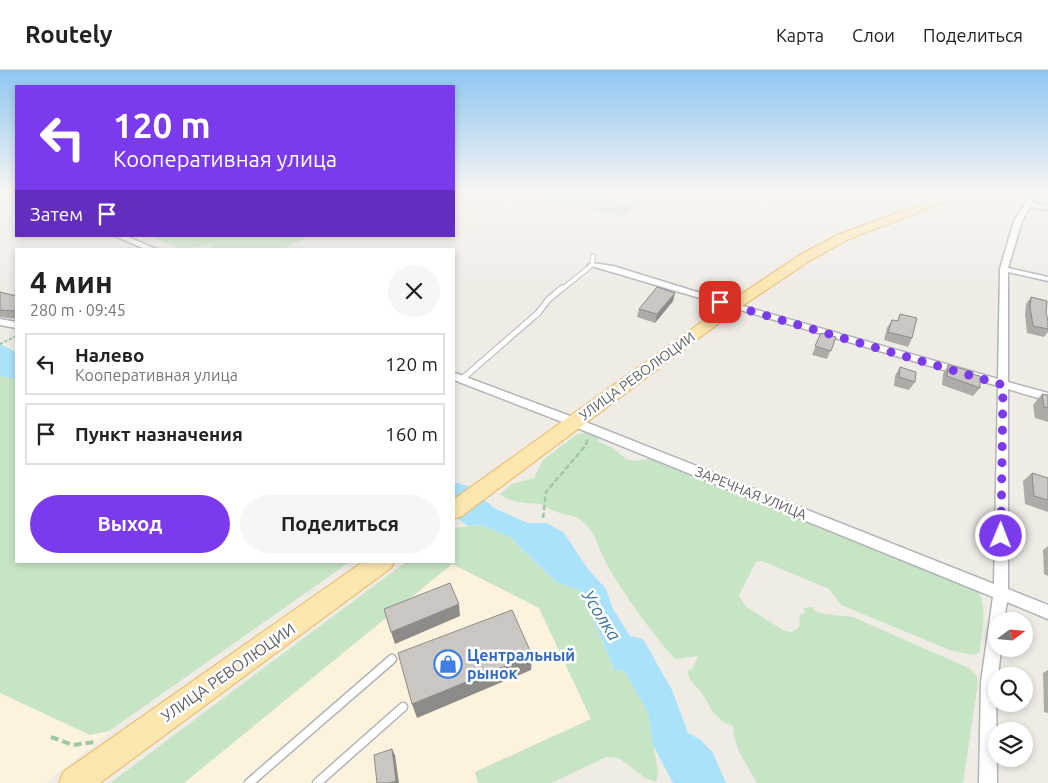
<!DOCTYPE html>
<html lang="ru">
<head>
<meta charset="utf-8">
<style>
  :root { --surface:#fff; --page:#f6f6f6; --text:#222; --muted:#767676; --line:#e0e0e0; --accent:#7c3aed }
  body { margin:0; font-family:Ubuntu,sans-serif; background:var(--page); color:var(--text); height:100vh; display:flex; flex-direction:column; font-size:19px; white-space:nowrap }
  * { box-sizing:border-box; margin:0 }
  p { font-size:16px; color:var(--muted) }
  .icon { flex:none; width:28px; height:28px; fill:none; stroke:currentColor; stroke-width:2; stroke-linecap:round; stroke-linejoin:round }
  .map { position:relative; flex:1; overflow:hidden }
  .sheet { position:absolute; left:15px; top:178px; width:440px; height:315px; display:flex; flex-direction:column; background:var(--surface); border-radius:0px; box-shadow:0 2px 8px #0003 }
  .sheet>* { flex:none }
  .top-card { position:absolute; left:15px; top:15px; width:440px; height:152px; border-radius:0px; box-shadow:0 2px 8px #0003; background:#7c3aed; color:#fff; overflow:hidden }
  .needle { width:32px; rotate:74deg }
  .tools { position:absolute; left:988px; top:542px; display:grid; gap:10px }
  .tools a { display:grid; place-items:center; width:45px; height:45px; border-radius:50%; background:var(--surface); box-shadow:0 2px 8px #0003; font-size:25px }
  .pin { position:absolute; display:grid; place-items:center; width:42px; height:42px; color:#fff; margin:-21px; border-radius:10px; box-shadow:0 2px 8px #0006 }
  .me { position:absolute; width:55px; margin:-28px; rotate:1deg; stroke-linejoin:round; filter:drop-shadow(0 0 4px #0008) }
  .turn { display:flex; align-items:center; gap:18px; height:105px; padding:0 15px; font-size:22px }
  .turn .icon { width:65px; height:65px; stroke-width:2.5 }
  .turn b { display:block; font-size:35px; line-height:42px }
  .then { display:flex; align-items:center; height:48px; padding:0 15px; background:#0003; gap:10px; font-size:19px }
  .round { display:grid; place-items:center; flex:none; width:52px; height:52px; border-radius:26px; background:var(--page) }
  .head { display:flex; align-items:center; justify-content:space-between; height:85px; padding:0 15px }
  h1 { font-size:30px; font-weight:700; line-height:38px }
  .action { display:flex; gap:10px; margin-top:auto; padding:10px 15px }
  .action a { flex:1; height:58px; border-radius:30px; background:var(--accent); color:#fff; font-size:20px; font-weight:700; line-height:58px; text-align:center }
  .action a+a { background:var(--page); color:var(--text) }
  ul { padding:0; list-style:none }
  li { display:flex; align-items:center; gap:15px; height:62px; margin:0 10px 8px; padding:0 5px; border:2px solid var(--line); border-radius:0px }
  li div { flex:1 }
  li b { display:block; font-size:19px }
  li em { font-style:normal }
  header { display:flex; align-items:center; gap:30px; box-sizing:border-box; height:70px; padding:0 25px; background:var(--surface); border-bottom:1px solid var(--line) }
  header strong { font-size:24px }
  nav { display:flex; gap:28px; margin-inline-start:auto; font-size:18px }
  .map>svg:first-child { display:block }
  .commercial { fill:#fcf2dd }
  .green { fill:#c7e5c4 }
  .water { fill:#aae1fb }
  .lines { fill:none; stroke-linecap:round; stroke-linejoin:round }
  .lane-far2-casing { stroke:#b1b4b7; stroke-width:5.5 }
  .lane-far1-casing { stroke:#b1b4b7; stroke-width:7 }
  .lane-casing { stroke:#b1b4b7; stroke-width:11 }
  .street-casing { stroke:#b1b4b7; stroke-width:3 }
  .primary-casing { stroke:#ebb563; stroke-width:2 }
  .path-far2 { stroke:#9ec8a5; stroke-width:2; stroke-dasharray:3 2; stroke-linecap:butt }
  .path-far1 { stroke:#9ec8a5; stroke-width:2.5; stroke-dasharray:5.5 2.5; stroke-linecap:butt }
  .path { stroke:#9ec8a5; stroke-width:4; stroke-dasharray:8 4; stroke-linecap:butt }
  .lane-far2 { stroke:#fff; stroke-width:4 }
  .lane-far1 { stroke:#fff; stroke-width:5 }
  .lane { stroke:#fff; stroke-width:8 }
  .street { fill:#fff; fill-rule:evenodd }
  .primary { fill:#fbe6af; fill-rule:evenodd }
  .wall { fill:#aeaba7 }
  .shaded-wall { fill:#8d8b88 }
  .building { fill:#cac7c2; stroke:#8d8b88 }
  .route { stroke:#7c3aed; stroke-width:9; stroke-dasharray:0 16.2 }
  .labels { text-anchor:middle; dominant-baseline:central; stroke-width:5; stroke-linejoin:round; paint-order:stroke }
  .street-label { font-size:14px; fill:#5d6265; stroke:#fff }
  .near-shop-label { font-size:16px; font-weight:bold; fill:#366cbe; stroke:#fff; text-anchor:start }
  .near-street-label { font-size:16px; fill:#5d6265; stroke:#fff }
  .near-water-label { font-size:18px; font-style:italic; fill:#40779b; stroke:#fff }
</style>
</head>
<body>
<header>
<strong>Routely</strong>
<nav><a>Карта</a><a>Слои</a><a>Поделиться</a></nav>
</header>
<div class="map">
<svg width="1048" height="713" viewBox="0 0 1048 713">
  <rect width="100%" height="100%" fill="#efece6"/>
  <path class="commercial" d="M452 494 539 538 591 649 475 702 478 713H184Z
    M0 623 90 665 115 658 46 713H0Z"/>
  <path class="green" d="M523 123H590L636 137 622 146Z
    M147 166H308L284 179H216L209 175 182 179Z
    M0 306 16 309V491H351L109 661 90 665 0 623Z
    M591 361 599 366 598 371 613 378 626 389 634 391 653 388 974 517C990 531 981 562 980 582L974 585 952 581 841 535 829 519 762 491 756 492 739 525 745 536 785 561 791 562 799 558 800 544 805 543 803 538 813 537 815 541 825 544 853 547 969 598 977 606 978 613 963 713H757C747 695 733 677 733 656 711 648 712 637 700 621 694 613 689 611 687 601L692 599 698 586 675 589C649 560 626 527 606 493 599 480 596 463 584 453 575 444 567 446 557 442 551 441 545 435 540 434 527 433 510 433 500 424L512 414 534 408 543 390 576 365Z
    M480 455 510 467 556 512 581 521 615 601 624 600 648 643 658 701 656 712 645 708 619 688 606 687 552 713H478L475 702 591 649 539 538 452 494 184 713H110L407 491H454V458Z"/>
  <path class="water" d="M0 274 16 282V309L0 306Z
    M454 412 468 416 494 438 528 453H547L564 463 588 499 606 519 613 539 630 566 643 569 672 620 688 663 701 670 713 683 726 713H673L653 675 648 643 624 600 615 601 581 521 556 512 510 467 480 455 468 456 454 446Z"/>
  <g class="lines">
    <g class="lane-far2-casing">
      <path id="lane-far2" d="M561 220 592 195 593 186"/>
    </g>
    <g class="lane-far1-casing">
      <path id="lane-far1" d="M462 309 538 243 548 230 562 218"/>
    </g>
    <g class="lane-casing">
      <path id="lane" d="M249 713 392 589
        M317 713 403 637"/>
    </g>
    <g class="street-casing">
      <path id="street" d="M3 123 16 125V129L4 124Z
        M1032 123H1038L1032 133 1048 136V140L1030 137 1022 151 1008 198 1048 207V211L1008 202V312L1048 323V331L1008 319V519L1048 535V549L1007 532 1004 551H996V579H1001L998 606H996L997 713H979L981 612 993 527 570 355 454 310V303L458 304 578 349 994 514 998 316 588 195 592 193 613 196 736 234 998 309 1000 199 1014 151Z
        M115 166H126L156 179H145Z
        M0 249 16 252V258L0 255Z"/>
    </g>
    <g class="primary-casing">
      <path id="primary" d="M953 123H969L847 170 808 192 738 239 462 446 454 449V429L728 233 798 186 839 164Z
        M364 491H395L391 498 100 713H59L63 702Z"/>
    </g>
    <path class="path-far2" d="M973 125 983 123
      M0 274 16 266"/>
    <path class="path-far1" d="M543 448 546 422 586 375 588 367"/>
    <path class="path" d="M51 667 73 675 95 672"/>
    <use href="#lane-far2" class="lane-far2"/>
    <use href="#lane-far1" class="lane-far1"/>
    <use href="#lane" class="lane"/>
    <use href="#street" class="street"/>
    <use href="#primary" class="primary"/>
  </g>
  <path class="wall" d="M0 222 16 226V249L0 247Z
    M1031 227 1046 243 1048 251V262L1044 267 1027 263 1025 245 1026 234Z
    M673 231 655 253 637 247 639 239Z
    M900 244 912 268 908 277 884 270 887 258 892 250 897 251Z
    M821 263 836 267 827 289 812 285Z
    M948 295 973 304 980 318 973 326 942 315 943 304Z
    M900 297 915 312 909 320 894 316 895 306Z
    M1042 324 1048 325V352L1035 348 1033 335Z
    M1032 403 1048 408V442L1025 434 1023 411Z
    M1048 476V506L1044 504 1043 480Z
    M1048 600V643L1044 642 1043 603Z"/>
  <path class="shaded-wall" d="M675 223 673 231 655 253 657 244Z
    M459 534 460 546 395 574 391 562Z
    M532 585 531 600 417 648 412 634Z
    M392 679 395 685 399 713H389Z"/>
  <path class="building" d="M657 217 675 223 657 244 639 239Z
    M0 222 16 226V241L0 240Z
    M1031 227 1047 231 1046 243 1048 251V259L1033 256 1030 237Z
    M900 244 917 248 912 268 888 262 892 250 898 251Z
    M821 263 836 267 831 281 815 276Z
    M948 295 973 302V304L980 306V318L947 306Z
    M900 297 916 302 915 312 899 307Z
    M1042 324 1048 325V338L1044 337Z
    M1032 403 1048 408V430L1034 426Z
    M450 513 459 534 391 562 384 539Z
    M512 540 532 585 412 634 398 583Z
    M392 679 396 711 389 713H377L374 685Z"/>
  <linearGradient id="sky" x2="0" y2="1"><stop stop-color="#8fc6f0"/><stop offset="0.55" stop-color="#f8f6f4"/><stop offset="1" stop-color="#f8f6f4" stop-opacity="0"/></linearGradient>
  <rect width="1048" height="223" fill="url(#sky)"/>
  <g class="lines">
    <path class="route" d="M720 232 1003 315 1001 466"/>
  </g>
  <defs>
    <g id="shop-ring" transform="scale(1.4375)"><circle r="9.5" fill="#fff" stroke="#3f7fe0" stroke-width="1.5"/><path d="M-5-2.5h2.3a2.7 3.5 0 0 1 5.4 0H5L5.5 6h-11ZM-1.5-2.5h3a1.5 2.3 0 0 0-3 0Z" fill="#3f7fe0"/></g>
  </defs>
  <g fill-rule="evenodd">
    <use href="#shop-ring" x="448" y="594"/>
  </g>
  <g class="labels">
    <g class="street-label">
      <text transform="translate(637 306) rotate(-36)">УЛИЦА РЕВОЛЮЦИИ</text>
      <text transform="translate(751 423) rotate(22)">ЗАРЕЧНАЯ УЛИЦА</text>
    </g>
    <g class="near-shop-label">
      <text x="467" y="585">Центральный<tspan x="467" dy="18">рынок</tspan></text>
    </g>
    <g class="near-street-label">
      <text transform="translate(228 602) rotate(-35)">УЛИЦА РЕВОЛЮЦИИ</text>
    </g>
    <g class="near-water-label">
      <text transform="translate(602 545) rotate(58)">Усолка</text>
    </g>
  </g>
</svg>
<div class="tools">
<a><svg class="needle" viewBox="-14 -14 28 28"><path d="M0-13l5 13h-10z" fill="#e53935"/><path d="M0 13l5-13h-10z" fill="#767676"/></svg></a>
<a><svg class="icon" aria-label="search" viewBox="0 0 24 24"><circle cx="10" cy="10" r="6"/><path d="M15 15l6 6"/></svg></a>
<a><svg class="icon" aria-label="layers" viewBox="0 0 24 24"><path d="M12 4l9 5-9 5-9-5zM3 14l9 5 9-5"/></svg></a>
</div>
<div class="pin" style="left:720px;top:232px;background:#d93025"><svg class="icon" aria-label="arrive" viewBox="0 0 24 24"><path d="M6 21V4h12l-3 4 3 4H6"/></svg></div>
<svg class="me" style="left:1001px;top:466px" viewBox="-20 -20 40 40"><circle r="17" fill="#7c3aed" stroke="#fff" stroke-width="3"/><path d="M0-11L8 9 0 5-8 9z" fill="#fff"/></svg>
<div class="top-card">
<div class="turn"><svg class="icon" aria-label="left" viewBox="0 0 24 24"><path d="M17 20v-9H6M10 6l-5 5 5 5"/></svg><div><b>120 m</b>Кооперативная улица</div></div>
<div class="then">Затем<svg class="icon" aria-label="arrive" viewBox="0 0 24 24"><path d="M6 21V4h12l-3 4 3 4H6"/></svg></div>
</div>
<section class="sheet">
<div class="head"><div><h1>4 мин</h1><p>280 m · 09:45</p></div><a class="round"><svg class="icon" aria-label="close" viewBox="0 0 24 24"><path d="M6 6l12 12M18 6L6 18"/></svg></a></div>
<ul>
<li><svg class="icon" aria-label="left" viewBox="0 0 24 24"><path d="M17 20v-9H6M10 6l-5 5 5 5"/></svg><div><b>Налево</b><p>Кооперативная улица</p></div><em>120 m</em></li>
<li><svg class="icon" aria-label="arrive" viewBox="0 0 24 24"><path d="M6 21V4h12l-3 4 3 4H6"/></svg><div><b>Пункт назначения</b></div><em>160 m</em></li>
</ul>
<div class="action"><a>Выход</a><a>Поделиться</a></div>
</section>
</div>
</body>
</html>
